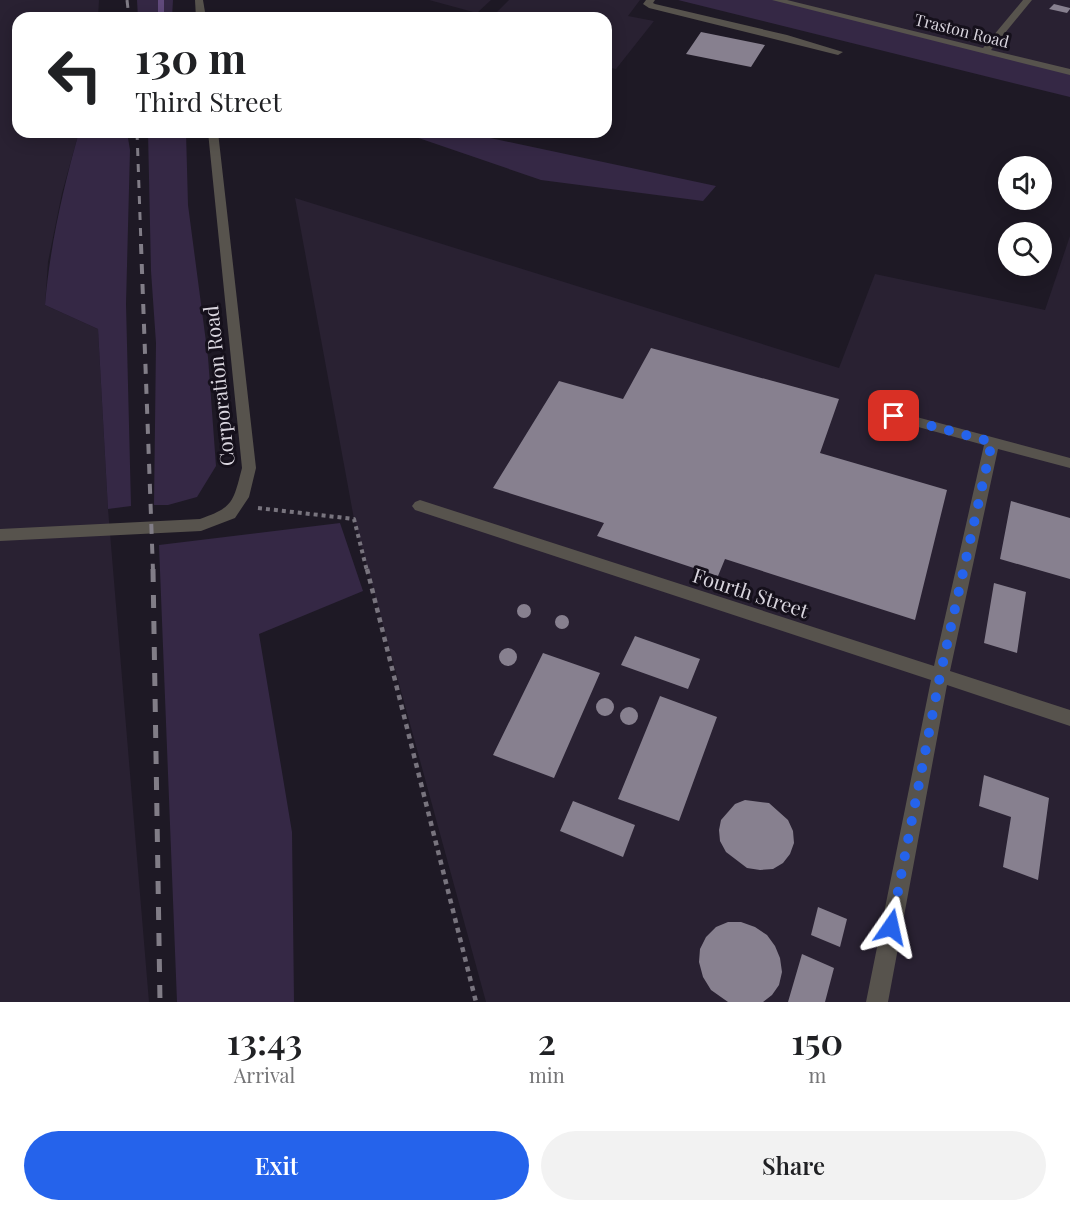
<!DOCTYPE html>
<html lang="en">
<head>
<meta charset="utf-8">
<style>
  :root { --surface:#fff; --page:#f2f2f2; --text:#202124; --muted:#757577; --accent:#2563eb }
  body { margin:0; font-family:"Playfair Display",serif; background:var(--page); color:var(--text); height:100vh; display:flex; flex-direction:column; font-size:22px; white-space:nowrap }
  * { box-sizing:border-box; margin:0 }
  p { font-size:20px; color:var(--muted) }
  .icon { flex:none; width:33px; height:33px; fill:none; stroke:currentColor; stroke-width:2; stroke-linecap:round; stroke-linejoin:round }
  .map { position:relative; height:1002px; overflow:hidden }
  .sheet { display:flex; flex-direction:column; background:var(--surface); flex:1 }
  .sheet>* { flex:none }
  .banner { position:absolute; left:12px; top:12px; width:600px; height:126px; border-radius:18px; box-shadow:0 3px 15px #0003; background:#fff; color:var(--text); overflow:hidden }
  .fabs { position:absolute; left:998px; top:156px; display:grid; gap:12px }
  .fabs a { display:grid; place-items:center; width:54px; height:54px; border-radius:50%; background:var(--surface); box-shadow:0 3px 15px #0003; font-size:30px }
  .pin { position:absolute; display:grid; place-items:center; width:51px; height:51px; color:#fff; margin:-26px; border-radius:12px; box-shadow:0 3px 9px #0006 }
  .me { position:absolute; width:66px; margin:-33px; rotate:11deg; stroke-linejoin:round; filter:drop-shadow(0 0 4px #0008) }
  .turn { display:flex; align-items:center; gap:21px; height:126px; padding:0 24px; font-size:27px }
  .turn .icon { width:78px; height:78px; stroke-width:2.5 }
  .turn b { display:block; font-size:42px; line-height:51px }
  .eta { display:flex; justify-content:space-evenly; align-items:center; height:102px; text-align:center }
  .eta b { font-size:36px; font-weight:600; line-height:42px }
  .primary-button { display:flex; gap:12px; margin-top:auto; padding:12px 24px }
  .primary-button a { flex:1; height:69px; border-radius:36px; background:var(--accent); color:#fff; font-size:24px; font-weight:600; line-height:69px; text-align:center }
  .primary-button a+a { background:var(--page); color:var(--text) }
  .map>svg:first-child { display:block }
  .built { fill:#292132 }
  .green { fill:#352845 }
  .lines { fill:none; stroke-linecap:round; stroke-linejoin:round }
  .stream { fill:#614a7c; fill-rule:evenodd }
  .building { fill:#87808f }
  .path-far1 { stroke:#78747e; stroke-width:4; stroke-dasharray:4 4; stroke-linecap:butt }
  .path { stroke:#78747e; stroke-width:4.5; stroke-dasharray:5 5; stroke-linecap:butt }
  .minor { fill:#57534d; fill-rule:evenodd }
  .rail-far2 { stroke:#817d87; stroke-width:3; stroke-dasharray:8 8; stroke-linecap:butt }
  .rail-far1 { stroke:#817d87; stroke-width:4; stroke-dasharray:10 10; stroke-linecap:butt }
  .rail { stroke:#817d87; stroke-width:5; stroke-dasharray:13 13; stroke-linecap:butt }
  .route { stroke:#2563eb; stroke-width:10; stroke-dasharray:0 18 }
  .labels { text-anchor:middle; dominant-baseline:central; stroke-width:6; stroke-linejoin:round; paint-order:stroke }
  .far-street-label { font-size:16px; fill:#d9d5de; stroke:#15101b }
  .street-label { font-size:20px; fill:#d9d5de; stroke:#15101b }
</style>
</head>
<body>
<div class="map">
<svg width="1070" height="1002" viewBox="0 0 1070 1002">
  <rect width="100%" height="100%" fill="#1e1925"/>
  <path class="built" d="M0 0H99L98 18H18V132H79L62 193 48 262 45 305 98 329 108 509 149 1002H0Z
    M429 0H491L477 13Z
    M509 0H640L628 16 654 21 616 69 606 67V18H491Z
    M776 0H1070V72Z
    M295 198 839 368 875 274 1045 310 1070 236V1002H486L354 519Z"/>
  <path class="green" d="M137 0H173L172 18H138Z
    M678 0H776L1070 72V97Z
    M79 132H127L130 150 126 304 131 506 108 509 98 329 45 305C50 245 63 189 79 132Z
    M148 132H186L188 205 208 357 216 466 197 497 168 505H154L156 343 151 271Z
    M401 132H462L716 186 703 201 541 180Z
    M340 523 363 591 259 634 292 832 294 1002H177L159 545Z"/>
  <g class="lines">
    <path class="stream" d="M158 0H164V18H158Z"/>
  </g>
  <path class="building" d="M1054 4 1070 8V9L1067 13 1049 9Z
    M701 32 765 45 751 67 686 54Z
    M651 348 839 399 820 453 947 490 915 620 725 559 718 576 597 536 604 523 493 488 559 381 623 399Z
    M1011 501 1070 518V579L1000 559Z
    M994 583 1026 592 1017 653 984 643Z
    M517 611a7 7 0 1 1 14 0a7 7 0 1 1-14 0Z
    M555 622a7 7 0 1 1 14 0a7 7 0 1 1-14 0Z
    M635 636 700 659 688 689 621 665Z
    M499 657a9 9 0 1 1 18 0a9 9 0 1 1-18 0Z
    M543 653 600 673 554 778 493 755Z
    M660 696 717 717 679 821 618 799Z
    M596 707a9 9 0 1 1 18 0a9 9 0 1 1-18 0Z
    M620 716a9 9 0 1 1 18 0a9 9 0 1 1-18 0Z
    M984 775 1049 798 1038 880 1003 867 1011 817 979 806Z
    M745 800 769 803 788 820 793 831 794 843 790 854 783 863 773 869 760 870 747 868 726 852 720 841 719 830 721 820 735 804Z
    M573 801 635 825 623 857 560 831Z
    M818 907 847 919 840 947 811 935Z
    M728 922H741L755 927 767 935 775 946 780 958 782 972 779 985 772 995 763 1002H728L711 990 703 977 699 962 700 949 706 937 716 927Z
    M802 954 834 968 825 1002H788Z"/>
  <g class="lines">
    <path class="path-far1" d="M258 508 354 519 367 571"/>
    <path class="path" d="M367 569 476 1002"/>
    <path class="minor" d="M195 0H203L206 18H196Z
      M646 0H655L653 3 655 4 787 35 843 52 838 55 649 8 643 4Z
      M772 0H787L983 48 1023 0H1032L991 50 1070 69V75Z
      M208 132H218L256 468 249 497 235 518 201 531 0 541V529L200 519C234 507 233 502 242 468Z
      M894 411 1070 458V468L998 449 950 671 1070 710V726L947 685 888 1002H866L931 680 415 510 412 506 415 502 420 500 934 666 984 445 889 419 887 416 889 413Z"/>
    <path class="rail-far2" d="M127 0 129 18
      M137 132 141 245"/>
    <path class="rail-far1" d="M141 244 153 571"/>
    <path class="rail" d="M153 569 160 1002"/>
  </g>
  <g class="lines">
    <path class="route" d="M891 927 940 676 992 442 894 416"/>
  </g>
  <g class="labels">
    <g class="far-street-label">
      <text transform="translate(962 30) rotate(14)">Traston Road</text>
    </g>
    <g class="street-label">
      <text transform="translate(218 386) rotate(-96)">Corporation Road</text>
      <text transform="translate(751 592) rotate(18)">Fourth Street</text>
    </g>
  </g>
</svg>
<div class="fabs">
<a><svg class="icon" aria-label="sound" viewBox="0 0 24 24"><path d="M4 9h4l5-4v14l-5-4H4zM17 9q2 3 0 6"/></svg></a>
<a><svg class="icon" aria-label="search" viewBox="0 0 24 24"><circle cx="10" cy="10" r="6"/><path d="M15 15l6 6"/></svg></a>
</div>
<div class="pin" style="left:894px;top:416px;background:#d93025"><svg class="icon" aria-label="arrive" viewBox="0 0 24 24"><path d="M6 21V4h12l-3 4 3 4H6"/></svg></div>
<svg class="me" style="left:891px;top:927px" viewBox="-20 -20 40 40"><path d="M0-17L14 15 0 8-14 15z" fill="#2563eb" stroke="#fff" stroke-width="4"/></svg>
<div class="banner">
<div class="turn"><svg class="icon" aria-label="left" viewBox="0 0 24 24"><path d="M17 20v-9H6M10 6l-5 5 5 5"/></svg><div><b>130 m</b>Third Street</div></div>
</div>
</div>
<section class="sheet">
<div class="eta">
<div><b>13:43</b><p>Arrival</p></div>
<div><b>2</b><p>min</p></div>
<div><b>150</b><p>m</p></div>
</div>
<div class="primary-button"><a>Exit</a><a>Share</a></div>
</section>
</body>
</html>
